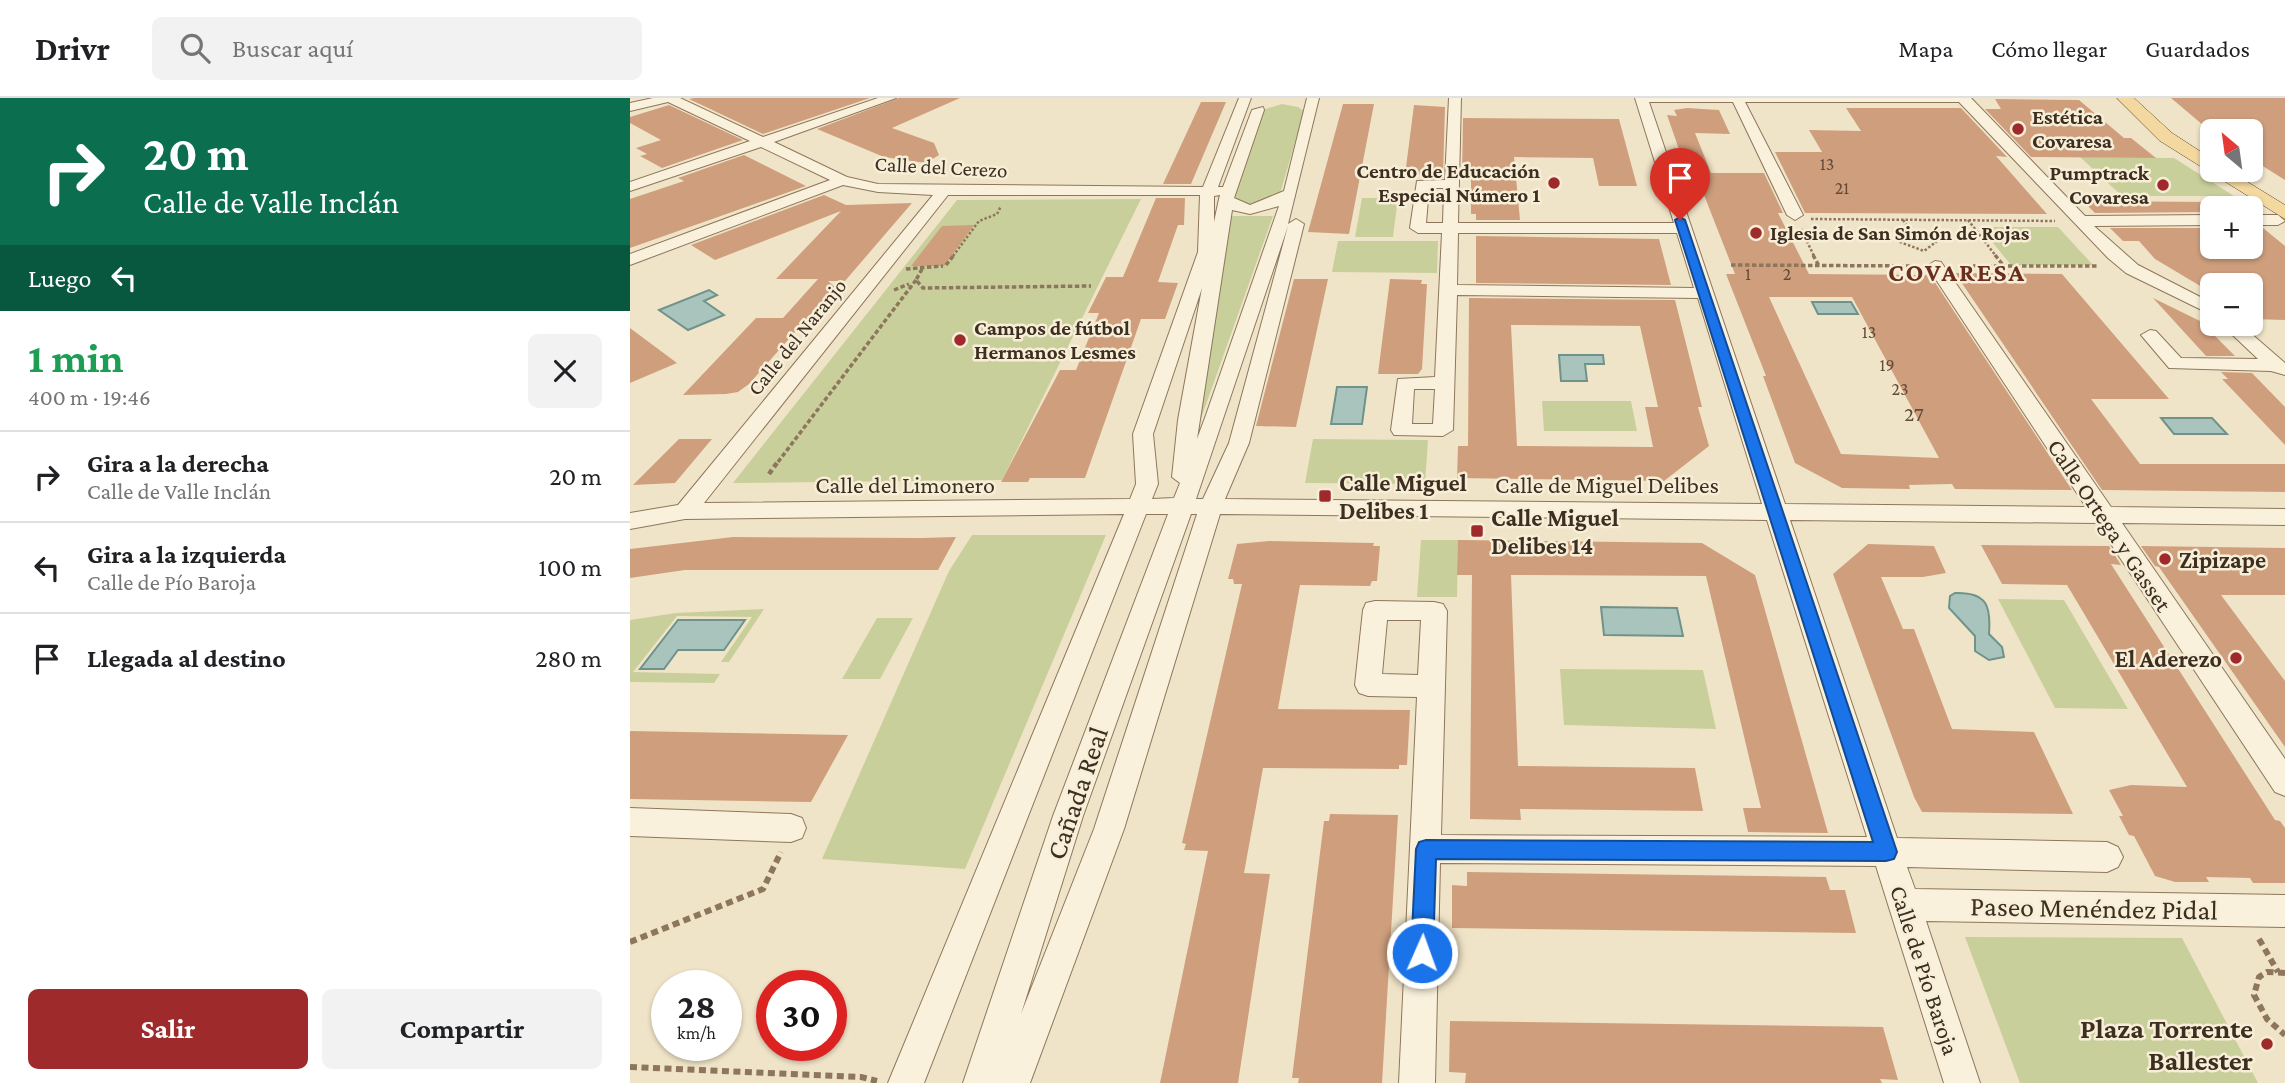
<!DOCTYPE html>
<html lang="es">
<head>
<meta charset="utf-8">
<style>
  :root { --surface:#fff; --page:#f2f2f2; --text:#202124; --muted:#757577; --line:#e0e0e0; --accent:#9e2a2b }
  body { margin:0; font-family:"Crimson Pro",serif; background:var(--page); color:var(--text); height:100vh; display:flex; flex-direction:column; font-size:26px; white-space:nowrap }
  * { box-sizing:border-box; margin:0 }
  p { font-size:23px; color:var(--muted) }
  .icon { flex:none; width:38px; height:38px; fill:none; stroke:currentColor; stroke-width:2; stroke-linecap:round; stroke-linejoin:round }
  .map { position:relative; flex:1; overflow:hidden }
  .sheet { display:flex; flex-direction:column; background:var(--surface); width:630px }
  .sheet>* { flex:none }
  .hud { background:#0b6e4f; color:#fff; overflow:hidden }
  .needle { width:46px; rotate:331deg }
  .buttons { position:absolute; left:1570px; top:21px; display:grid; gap:14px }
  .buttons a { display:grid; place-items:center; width:63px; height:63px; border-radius:10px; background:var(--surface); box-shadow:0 2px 5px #0004; font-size:35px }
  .speed { position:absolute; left:21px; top:872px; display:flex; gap:14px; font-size:35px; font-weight:700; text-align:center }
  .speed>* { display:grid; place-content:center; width:91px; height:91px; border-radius:50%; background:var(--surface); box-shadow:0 2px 5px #0004; line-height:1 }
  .speed small { font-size:18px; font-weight:400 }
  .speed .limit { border:10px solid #d22; background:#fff; color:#111 }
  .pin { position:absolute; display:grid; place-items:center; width:60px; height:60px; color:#fff; margin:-72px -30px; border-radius:50% 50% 50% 0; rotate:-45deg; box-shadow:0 0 7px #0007 }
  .pin .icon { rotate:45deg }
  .me { position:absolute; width:77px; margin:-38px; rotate:2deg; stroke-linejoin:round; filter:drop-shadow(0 0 5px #0008) }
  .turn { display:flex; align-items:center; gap:24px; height:147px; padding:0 28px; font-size:32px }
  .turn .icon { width:91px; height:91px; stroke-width:2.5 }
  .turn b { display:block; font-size:49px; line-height:60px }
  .then { display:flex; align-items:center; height:66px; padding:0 28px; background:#0003; gap:14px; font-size:26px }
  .round { display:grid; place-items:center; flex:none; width:74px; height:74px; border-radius:10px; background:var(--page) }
  .head { display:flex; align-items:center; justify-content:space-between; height:119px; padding:0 28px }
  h1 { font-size:42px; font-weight:700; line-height:52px; color:#1e9e55 }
  .action { display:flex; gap:14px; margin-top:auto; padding:14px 28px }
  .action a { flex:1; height:80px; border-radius:10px; background:var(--accent); color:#fff; font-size:28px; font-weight:700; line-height:80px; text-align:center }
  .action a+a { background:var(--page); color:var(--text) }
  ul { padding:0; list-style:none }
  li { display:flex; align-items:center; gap:21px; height:91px; padding:0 28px; border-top:2px solid var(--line) }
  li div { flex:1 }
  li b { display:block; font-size:26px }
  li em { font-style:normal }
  header { display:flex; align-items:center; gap:42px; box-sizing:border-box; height:98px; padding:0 35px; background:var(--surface); border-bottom:2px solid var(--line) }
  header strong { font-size:33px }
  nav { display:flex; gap:38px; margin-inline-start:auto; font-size:24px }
  .search { width:490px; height:63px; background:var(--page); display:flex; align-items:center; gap:18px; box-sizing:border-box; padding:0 24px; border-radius:10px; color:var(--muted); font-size:26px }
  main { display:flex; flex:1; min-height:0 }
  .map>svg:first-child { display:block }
  .green { fill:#c9cf9b }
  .water { fill:#a9c4bc; stroke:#6f938a; stroke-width:2 }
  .building { fill:#cf9f7d; fill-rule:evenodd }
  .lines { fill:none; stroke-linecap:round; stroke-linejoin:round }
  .minor-casing { stroke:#8d765c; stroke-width:2 }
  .major-casing { stroke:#5b4430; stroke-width:1 }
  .path-far3 { stroke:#8d765c; stroke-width:2.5; stroke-dasharray:2.5 2; stroke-linecap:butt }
  .path-far2 { stroke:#8d765c; stroke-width:3.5; stroke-dasharray:4.5 2.5; stroke-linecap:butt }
  .path-far1 { stroke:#8d765c; stroke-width:4.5; stroke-dasharray:5 3.5; stroke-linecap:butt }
  .path { stroke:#8d765c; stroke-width:6; stroke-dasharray:7 4.5; stroke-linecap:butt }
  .minor { fill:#faf1dc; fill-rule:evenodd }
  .major { fill:#f3d9a0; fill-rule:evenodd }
  .route { fill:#1a73e8; stroke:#114b97; stroke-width:2 }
  .poi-dot { fill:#9e2a2b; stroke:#f7eed8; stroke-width:2.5 }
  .labels { text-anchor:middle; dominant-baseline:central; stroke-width:5; stroke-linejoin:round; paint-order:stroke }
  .far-number-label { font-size:18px; fill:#624a37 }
  .far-poi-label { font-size:21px; font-weight:bold; fill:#3d2e20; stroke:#f7eed8; text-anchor:start }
  .far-street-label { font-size:21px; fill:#3d2e20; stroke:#f7eed8 }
  .number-label { font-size:21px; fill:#624a37 }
  .poi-label { font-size:24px; font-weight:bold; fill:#3d2e20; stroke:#f7eed8; text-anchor:start }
  .street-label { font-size:24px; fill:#3d2e20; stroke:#f7eed8 }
  .far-district-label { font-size:26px; font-weight:bold; letter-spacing:2px; fill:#6b2e1e; stroke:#f7eed8 }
  .near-street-label { font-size:28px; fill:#3d2e20; stroke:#f7eed8 }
  .near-poi-label { font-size:28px; font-weight:bold; fill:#3d2e20; stroke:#f7eed8; text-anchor:end }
</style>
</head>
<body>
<header>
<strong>Drivr</strong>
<div class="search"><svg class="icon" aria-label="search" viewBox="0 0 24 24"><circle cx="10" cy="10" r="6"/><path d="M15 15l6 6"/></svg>Buscar aquí</div>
<nav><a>Mapa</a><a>Cómo llegar</a><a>Guardados</a></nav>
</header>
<main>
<section class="sheet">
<div class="hud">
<div class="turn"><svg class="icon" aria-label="right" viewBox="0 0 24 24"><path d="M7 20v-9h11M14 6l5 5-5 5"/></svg><div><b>20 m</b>Calle de Valle Inclán</div></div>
<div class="then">Luego<svg class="icon" aria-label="left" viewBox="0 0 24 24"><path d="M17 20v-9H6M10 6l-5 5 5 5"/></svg></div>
</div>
<div class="head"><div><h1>1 min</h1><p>400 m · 19:46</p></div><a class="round"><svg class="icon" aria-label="close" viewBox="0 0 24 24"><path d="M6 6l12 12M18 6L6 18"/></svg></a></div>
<ul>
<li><svg class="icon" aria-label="right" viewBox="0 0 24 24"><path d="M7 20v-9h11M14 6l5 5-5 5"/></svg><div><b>Gira a la derecha</b><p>Calle de Valle Inclán</p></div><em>20 m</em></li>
<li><svg class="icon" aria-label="left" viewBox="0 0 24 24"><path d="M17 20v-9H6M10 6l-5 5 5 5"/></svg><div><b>Gira a la izquierda</b><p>Calle de Pío Baroja</p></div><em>100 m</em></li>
<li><svg class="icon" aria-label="arrive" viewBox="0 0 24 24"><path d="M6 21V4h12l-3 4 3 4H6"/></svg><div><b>Llegada al destino</b></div><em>280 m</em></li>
</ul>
<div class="action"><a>Salir</a><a>Compartir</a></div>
</section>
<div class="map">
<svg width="1655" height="985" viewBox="0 0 1655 985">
  <rect width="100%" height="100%" fill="#f0e4c8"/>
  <path class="green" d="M652 6 668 9 674 13 650 96 621 107 603 102 629 13Z
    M1450 59 1544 60 1604 98H1492Z
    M732 100H768L763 139H725Z
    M511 101 372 382 103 385 327 102Z
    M596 118H643L568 329Z
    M1350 129H1428L1463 167H1381Z
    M708 143H808L807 175 702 174Z
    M912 303H1001L1007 333H914Z
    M683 341 798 342 795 386 675 385Z
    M342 437H476L335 771 192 761 319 473Z
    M791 442H828L827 499H787Z
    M1368 501 1434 502 1498 611 1425 610Z
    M134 511 99 564H91L122 519 47 518 3 574 90 576 84 585 0 584V522L46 515Z
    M247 520H283L250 581H212Z
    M930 571 1073 572 1086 631 934 627Z
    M1335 839 1552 840 1628 985H1390Z"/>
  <path class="water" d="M79 192 87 197 74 203 94 217 58 232 29 212Z
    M1182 204H1221L1228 216H1188Z
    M929 257H973L974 266H955L957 283H931Z
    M707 289H737L732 326H701Z
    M1531 320H1582L1597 336H1544Z
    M1325 495C1358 494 1361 509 1359 536L1372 549 1374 559 1359 562 1345 553V538L1319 510 1320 498Z
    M971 509 1047 510 1053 538 974 537Z
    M48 522H115L94 552H48L34 571H10Z"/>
  <path class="building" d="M64 0H240L133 36 59 1Z
    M269 0H330L262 30 304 45 309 57 296 65 254 59 187 31Z
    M1541 0H1655V82L1620 60V33H1580Z
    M1365 1 1449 2 1494 40H1501L1526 60 1401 59 1355 11H1371Z
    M571 4H596L561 86H533Z
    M713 6H744L719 136 678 134Z
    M39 7 113 42 32 70 10 58 17 56 6 50 31 42 0 25V19Z
    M784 7 815 9 813 77H775Z
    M1057 10 1089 12 1100 36 1065 35 1081 75H1134L1153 115H1148L1179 176 1300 177 1442 392 1325 391 1322 386 1279 387 1280 391 1212 390 1165 365 1133 278H1136L1096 176H1105L1074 97H1065L1037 17 1047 18 1044 12ZM1139 199H1222L1309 360 1211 356Z
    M1216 10H1331L1377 59 1366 58 1417 116 1175 115 1145 54H1192L1179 32 1231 33Z
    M833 20 989 21 1007 88H969L963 60 884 59 890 122H846V116H841V77H832Z
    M114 57 176 88 0 150V101L54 83 48 80Z
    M194 97 216 107 282 105 215 183H198L205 189 119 286 108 294 96 296 53 297 126 220H153L188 181H146L211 113 85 162 61 147Z
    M526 100H555L554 127H548L528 184 548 185 535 221H511L455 380H400L398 384H371L430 272H446L469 215H458L476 179H493Z
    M1453 103 1582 104V114L1465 115Z
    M344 127 314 168H281L312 128Z
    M1480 130H1582V161H1620V130H1633L1655 148V222L1620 221V187H1582V195L1525 161 1509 143H1493Z
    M846 138 1029 141 1041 187 846 185Z
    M1325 175 1432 176 1539 301H1461L1510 366H1655V394L1472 392Z
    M664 181H698L666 329 626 328Z
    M760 181 792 182 791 186H797L792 271 788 276H748Z
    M839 200 1045 202 1072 309H1068L1079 348 1034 383 827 380 828 348H838ZM881 227 1010 228 1028 309H1015L1023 349 887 348Z
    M1523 200 1570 223 1605 258H1576Z
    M0 230 47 265 0 285Z
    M1591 274 1622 275 1655 309V347L1592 281H1598Z
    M49 341H82L45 385 3 387Z
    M103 439 292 440 326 439 308 472H55L0 480V451Z
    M828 442 1072 445 1125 477 1198 735 1118 734 1113 710H1131L1076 478 881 477 888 668 1065 670 1073 713 890 711 891 722 840 721 842 477H827Z
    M639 443 744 445 743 448H750L747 483H742L740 488 670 487 648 611 780 612 777 667H769V671L633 670 614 775 640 776 608 985H530L578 753 554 752 556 746 552 745 612 486H604L603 481H598L607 446Z
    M1238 446 1304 448 1316 475 1293 479H1251L1273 531H1284L1322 631 1404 634 1443 716 1292 714 1284 699 1203 476Z
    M1351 447 1479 448 1491 467 1481 466 1645 722 1650 723 1655 730V785H1623L1620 780 1576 779 1579 784H1545L1525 778 1504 738 1499 737 1489 718H1493L1479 692 1501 687 1557 689 1437 487 1372 486Z
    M1511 448 1655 450V497H1591L1655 583V649L1529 469 1525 468Z
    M0 633 218 637 181 704 0 701Z
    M700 716 768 717 752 985H668L669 980H662L694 723H699Z
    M837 774 1196 779 1200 792H1215L1226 835 822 830V787L837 788Z
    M820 923 1253 929 1268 982 1250 981 1252 985H835L836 975 819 974Z"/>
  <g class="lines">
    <g class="minor-casing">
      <path id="minor" d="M23 0H50L133 39 248 0H266L144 44 217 79 248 86 573 89 609 0H621L588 89H593L622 12 633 9 634 12 604 100 620 107 654 93 677 0H689L658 126 666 121 674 126 619 345 595 401 1132 406 1068 200 827 197 823 332 813 338 764 337 761 332 768 281 805 279 812 135H788L780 130 787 83 815 82 819 0H831L828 125H1044L1005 0H1341L1455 118 1582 117V127L1464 128 1508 167 1582 205V217L1496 175 1478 160 1329 4H1115L1173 117 1165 122 1157 117 1103 4H1019L1155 406 1456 409 1297 168 1305 163 1311 164 1481 409 1655 411V427L1492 425 1655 661V698L1645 694 1467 425 1160 422 1267 740 1477 744 1488 749 1493 759 1488 769 1477 774 1277 769 1285 791 1655 797V829L1296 823 1350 985H1314L1246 768 810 765 805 985H769L787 599 738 598 729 595 725 587 733 512 736 505 745 503 804 504 813 506 817 513 811 737 1237 739 1137 422 590 416 494 731 400 985H333L423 718 538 416H516L294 985H258L494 416 55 421 0 431V415L48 407 303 97 248 94 213 87 0 167V156L200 82 131 49 0 93V84L120 43 38 4 0 13V5ZM799 90H814L813 125H796ZM318 97H570L568 154 503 336 506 386 500 401 74 405ZM590 97 589 101 584 124V98ZM649 108 576 317 567 341 602 112 620 116ZM658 128 599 345 573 401H566ZM828 135H1047L1064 190 827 187ZM572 190 548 322 542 379 550 385 544 400 522 401 528 386 523 336ZM784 291H805L803 326H782ZM561 416H567L464 731 391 916 453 718ZM757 522H791L788 577 752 576Z
        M1620 117H1648L1655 123 1648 127H1620Z
        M1591 226H1610L1655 265V277L1641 273 1539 270 1511 237 1520 232 1526 233 1551 260 1628 261Z
        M0 710 161 716 172 720 176 730 172 740 161 744 0 738Z"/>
    </g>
    <g class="major-casing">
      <path id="major" d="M1487 0H1504L1542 35 1582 61V72H1598L1655 107V121L1530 43Z"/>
    </g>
    <path class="path-far3" d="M1181 121 1425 123
      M1273 122 1283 136
      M1338 122 1366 158
      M1171 131 1184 158
      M1283 136 1306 144 1294 153 1270 144Z
      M323 158 349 123 367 116 371 108"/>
    <path class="path-far2" d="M1183 157 1189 168
      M1365 157 1373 167
      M316 167 324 157
      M1101 167 1285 168
      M1329 168H1467
      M276 171 313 168
      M292 171 286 182 293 190 461 188
      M264 192 279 186
      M148 364 286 182"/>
    <path class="path-far1" d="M139 376 149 362"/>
    <path class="path" d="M1629 841 1648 874
      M0 844 133 791 151 754
      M1655 875 1637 874 1629 879 1624 897 1637 921 1655 937
      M0 969 231 979 247 983"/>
    <use href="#minor" class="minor"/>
    <use href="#major" class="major"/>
  </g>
  <path class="route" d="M1050 119 1055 122 1267 754 1264 761 1256 763 806 761 803 855 800 863 792 866 785 863 781 855 786 751 789 744 796 742 1243 744 1045 122Z"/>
  <g class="poi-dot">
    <circle cx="1388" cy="31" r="7"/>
    <circle cx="924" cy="85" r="7"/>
    <circle cx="1533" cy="87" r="7"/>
    <circle cx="1126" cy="135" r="7"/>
    <circle cx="330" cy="242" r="7"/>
    <rect x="688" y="391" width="14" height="14" rx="3.5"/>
    <rect x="840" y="426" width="14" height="14" rx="3.5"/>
    <circle cx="1535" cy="461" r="7"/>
    <circle cx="1606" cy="560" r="7"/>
    <circle cx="1637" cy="946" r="7"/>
  </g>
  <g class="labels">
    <g class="far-number-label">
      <text x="1197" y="66">13</text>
      <text x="1212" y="90">21</text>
      <text x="1118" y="176">1</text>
      <text x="1157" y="176">2</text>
      <text x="1239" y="234">13</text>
      <text x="1257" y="267">19</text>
      <text x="1270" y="291">23</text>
    </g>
    <g class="far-poi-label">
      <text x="1402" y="19">Estética<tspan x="1402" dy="24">Covaresa</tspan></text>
      <text x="910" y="73" text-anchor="end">Centro de Educación<tspan x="910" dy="24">Especial Número 1</tspan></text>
      <text x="1519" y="75" text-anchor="end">Pumptrack<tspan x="1519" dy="24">Covaresa</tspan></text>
      <text x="1140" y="135">Iglesia de San Simón de Rojas</text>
      <text x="344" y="230">Campos de fútbol<tspan x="344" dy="24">Hermanos Lesmes</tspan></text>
    </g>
    <g class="far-street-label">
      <text transform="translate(311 69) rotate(3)">Calle del Cerezo</text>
      <text transform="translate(167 239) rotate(-51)">Calle del Naranjo</text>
    </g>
    <g class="number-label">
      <text x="1284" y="316">27</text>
    </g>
    <g class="poi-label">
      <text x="709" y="384">Calle Miguel<tspan x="709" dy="28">Delibes 1</tspan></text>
      <text x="861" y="419">Calle Miguel<tspan x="861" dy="28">Delibes 14</tspan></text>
      <text x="1549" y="461">Zipizape</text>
      <text x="1592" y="560" text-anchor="end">El Aderezo</text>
    </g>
    <g class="street-label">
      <text x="275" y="386">Calle del Limonero</text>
      <text x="977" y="386">Calle de Miguel Delibes</text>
      <text transform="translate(1480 427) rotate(56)">Calle Ortega y Gasset</text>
      <text transform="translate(1295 872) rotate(72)">Calle de Pío Baroja</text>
    </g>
    <g class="far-district-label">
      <text x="1327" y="174">COVARESA</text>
    </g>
    <g class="near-street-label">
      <text transform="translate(447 695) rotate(-71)">Cañada Real</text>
      <text transform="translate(1464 810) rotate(1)">Paseo Menéndez Pidal</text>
    </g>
    <g class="near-poi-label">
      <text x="1623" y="930">Plaza Torrente<tspan x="1623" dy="32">Ballester</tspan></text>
    </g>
  </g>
</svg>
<div class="buttons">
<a><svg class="needle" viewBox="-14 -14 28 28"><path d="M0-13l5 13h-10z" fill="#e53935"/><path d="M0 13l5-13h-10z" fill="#757577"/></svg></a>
<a>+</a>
<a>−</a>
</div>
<div class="speed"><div>28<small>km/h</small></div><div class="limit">30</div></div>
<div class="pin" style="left:1050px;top:122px;background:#d93025"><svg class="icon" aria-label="arrive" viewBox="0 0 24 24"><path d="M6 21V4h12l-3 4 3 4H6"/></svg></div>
<svg class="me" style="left:792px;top:855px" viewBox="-20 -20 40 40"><circle r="17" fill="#1a73e8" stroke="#fff" stroke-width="3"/><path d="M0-11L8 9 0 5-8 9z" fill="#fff"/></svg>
</div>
</main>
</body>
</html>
